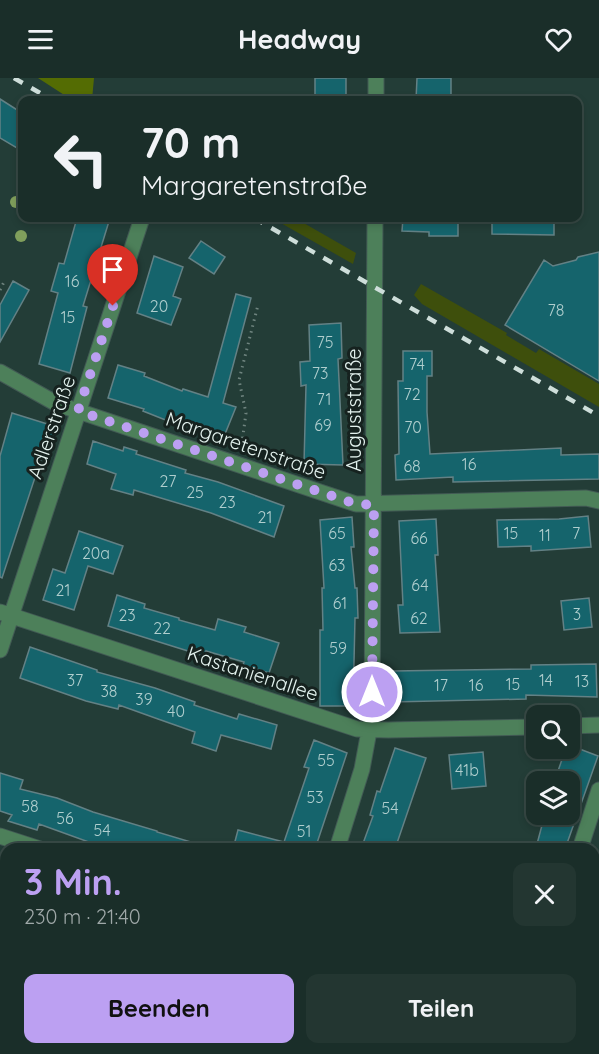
<!DOCTYPE html>
<html lang="de">
<head>
<meta charset="utf-8">
<style>
  :root { --surface:#1a2e29; --page:#233631; --text:#f1f3f6; --muted:#9fa8a8; --line:#384a46; --accent:#bca0f2 }
  body { margin:0; font-family:Quicksand,sans-serif; background:var(--page); color:var(--text); height:100vh; display:flex; flex-direction:column; font-size:22px; white-space:nowrap }
  * { box-sizing:border-box; margin:0 }
  p { font-size:20px; color:var(--muted) }
  .icon { flex:none; width:33px; height:33px; fill:none; stroke:currentColor; stroke-width:2; stroke-linecap:round; stroke-linejoin:round }
  .map { position:relative; flex:1; overflow:hidden }
  .details { position:absolute; left:0px; top:765px; width:600px; height:212px; display:flex; flex-direction:column; background:var(--surface); border-radius:18px 18px 0 0; box-shadow:0 3px 9px #0003,0 0 0 2px var(--line) }
  .details>* { flex:none }
  .hud { position:absolute; left:18px; top:18px; width:564px; height:126px; border-radius:12px; box-shadow:0 3px 9px #0003,0 0 0 2px var(--line); background:#1a2e29; color:var(--text); overflow:hidden }
  .tools { position:absolute; left:526px; top:627px; display:grid; gap:12px }
  .tools a { display:grid; place-items:center; width:54px; height:54px; border-radius:12px; background:var(--surface); box-shadow:0 3px 9px #0003,0 0 0 2px var(--line); font-size:30px }
  .pin { position:absolute; display:grid; place-items:center; width:51px; height:51px; color:#fff; margin:-62px -26px; border-radius:50% 50% 50% 0; rotate:-45deg; box-shadow:0 0 6px #0007 }
  .pin .icon { rotate:45deg }
  .me { position:absolute; width:66px; margin:-33px; rotate:0deg; stroke-linejoin:round; filter:drop-shadow(0 0 4px #0008) }
  .turn { display:flex; align-items:center; gap:21px; height:126px; padding:0 24px; font-size:27px }
  .turn .icon { width:78px; height:78px; stroke-width:2.5 }
  .turn b { display:block; font-size:42px; line-height:51px }
  .round { display:grid; place-items:center; flex:none; width:63px; height:63px; border-radius:12px; background:var(--page) }
  .overview { display:flex; align-items:center; justify-content:space-between; height:102px; padding:0 24px }
  h1 { font-size:36px; font-weight:700; line-height:45px; color:var(--accent) }
  .cta { display:flex; gap:12px; margin-top:auto; padding:12px 24px }
  .cta a { flex:1; height:69px; border-radius:12px; background:var(--accent); color:#111; font-size:24px; font-weight:700; line-height:69px; text-align:center }
  .cta a+a { background:var(--page); color:var(--text) }
  header { display:flex; justify-content:space-between; align-items:center; height:78px; padding:0 24px; background:var(--surface); font-size:27px; font-weight:700 }
  .map>svg:first-child { display:block }
  .green { fill:#3e4f0c }
  .forest { fill:#546c03 }
  .building { fill:#15646c; stroke:#638185; stroke-width:1.5 }
  .lines { fill:none; stroke-linecap:round; stroke-linejoin:round }
  .lane-casing { stroke:#425a54; stroke-width:10 }
  .street-casing { stroke:#425a54; stroke-width:17 }
  .path { stroke:#6f847f; stroke-width:3; stroke-dasharray:1.5 4.5; stroke-linecap:butt }
  .lane { stroke:#4d805a; stroke-width:8 }
  .street { stroke:#4d805a; stroke-width:15 }
  .rail { stroke:#cededa; stroke-width:4.5; stroke-dasharray:10 10; stroke-linecap:butt }
  .tree { fill:#809f5c }
  .route { stroke:#bca0f2; stroke-width:10; stroke-dasharray:0 18 }
  .labels { text-anchor:middle; dominant-baseline:central; stroke-width:6; stroke-linejoin:round; paint-order:stroke }
  .number-label { font-size:16px; fill:#b0cece }
  .street-label { font-size:20px; fill:#e3f2ee; stroke:#16221f }
</style>
</head>
<body>
<header><svg class="icon" aria-label="menu" viewBox="0 0 24 24"><path d="M4 6h16M4 12h16M4 18h16"/></svg>Headway<svg class="icon" aria-label="heart" viewBox="0 0 24 24"><path d="M12 20l-8-8c-3-5 5-10 8-4 3-6 11-1 8 4z"/></svg></header>
<div class="map">
<svg width="599" height="976" viewBox="0 0 599 976">
  <rect width="100%" height="100%" fill="#233d37"/>
  <path class="green" d="M272 140H295L356 175 353 186Z
    M421 206 507 255 506 257 536 275 539 271 599 306V329L422 226 414 217Z"/>
  <path class="forest" d="M38 0H94L92 22H72Z"/>
  <path class="building" d="M315 0H346V22H315Z
    M417 0H451V22H416Z
    M0 21 22 35V73L0 60Z
    M77 140H110L83 228 87 229 70 295 39 286 58 215 51 213 59 185 64 186Z
    M403 140H458V158H429V154L402 153Z
    M492 140H554V157L492 156Z
    M201 163 225 179 214 196 189 180Z
    M599 174V303L505 247 544 182 553 188 576 182 578 179Z
    M154 178 183 189 173 218 181 221 171 247 137 235Z
    M13 203 29 212 0 264V227Z
    M236 216 251 220 223 325 236 329 225 356 169 340 168 343 143 333 144 331 108 320 118 287 145 295 144 298 182 313 183 311 208 319Z
    M341 245 342 280 338 281 343 387 304 386 306 307 301 308 300 284 310 283 309 247Z
    M403 273H432V298H427V334L430 376 561 370V377L599 376V401L453 404V399L396 402 395 377 399 376 398 303H403Z
    M12 335 57 349 47 379 42 378 2 500 0 499V378Z
    M93 363 123 373 124 369 137 373 136 376 186 392 185 395 218 404 284 428 274 459 211 435 134 412 133 417 111 411 116 396 87 386Z
    M588 438 591 469 531 473V468L498 469 497 442 559 441Z
    M352 439 354 469H351L355 510H357L358 540H355L353 628H320V552H323L322 510H324L320 442Z
    M436 441 438 477H435L440 554 400 555 398 527H403L399 443Z
    M79 453 123 468 113 496 88 488 74 532 43 522 53 491 65 495Z
    M117 517 145 526 144 530 179 540V542L215 552 218 541 246 549 244 554 279 565 269 595 243 587 244 584 206 573 204 578 108 548Z
    M589 520 592 549 564 552 561 523Z
    M30 569 97 592V594L155 610 195 624 194 627 237 641 239 636 277 647 271 671 221 657 216 673 192 665 195 654 158 641 119 627 118 631 86 623 20 600Z
    M596 586 597 619 526 617V621L392 624 393 593 531 591V587Z
    M314 662 347 675 315 771H233L238 752 284 764 309 690 304 689Z
    M395 670 426 680 395 771H361L373 738 370 737 377 713 380 714Z
    M566 670H577L598 678 565 771H556L537 766 545 736H570V697L558 693Z
    M483 674 486 708 452 711 449 677Z
    M0 695 23 702 20 711 57 720 93 734 157 753V754L201 767 200 771H108L39 746 37 752 8 743 12 737 0 733Z"/>
  <g class="lines">
    <g class="lane-casing">
      <path id="lane" d="M310 970 328 976"/>
    </g>
    <g class="street-casing">
      <path id="street" d="M376 22V0
        M0 294 57 326 356 426 586 420 599 423
        M0 534 357 651 388 652 537 649
        M0 572 142 140
        M570 648 599 647
        M0 758 40 771
        M337 771 362 691 372 637 375 140
        M580 771 599 712
        M594 958 599 960
        M270 976 271 970
        M513 976 515 970"/>
    </g>
    <path class="path" d="M0 212 5 202
      M241 372 246 335 239 302 258 227"/>
    <use href="#lane" class="lane"/>
    <use href="#street" class="street"/>
    <path class="rail" d="M14 0 52 22
      M254 140 599 338"/>
  </g>
  <g class="tree">
    <circle cx="16" cy="124" r="6"/>
    <circle cx="21" cy="158" r="6"/>
  </g>
  <g class="lines">
    <path class="route" d="M113 228 78 333 356 426 374 427 372 614"/>
  </g>
  <g class="labels">
    <g class="number-label">
      <text x="72" y="203">16</text>
      <text x="159" y="228">20</text>
      <text x="556" y="232">78</text>
      <text x="68" y="239">15</text>
      <text x="325" y="264">75</text>
      <text x="417" y="286">74</text>
      <text x="320" y="295">73</text>
      <text x="412" y="316">72</text>
      <text x="324" y="321">71</text>
      <text x="323" y="347">69</text>
      <text x="413" y="349">70</text>
      <text x="469" y="386">16</text>
      <text x="412" y="388">68</text>
      <text x="168" y="403">27</text>
      <text x="195" y="414">25</text>
      <text x="227" y="424">23</text>
      <text x="265" y="439">21</text>
      <text x="337" y="455">65</text>
      <text x="511" y="455">15</text>
      <text x="576" y="455">7</text>
      <text x="545" y="457">11</text>
      <text x="419" y="460">66</text>
      <text x="96" y="475">20a</text>
      <text x="337" y="487">63</text>
      <text x="420" y="507">64</text>
      <text x="63" y="512">21</text>
      <text x="340" y="525">61</text>
      <text x="577" y="536">3</text>
      <text x="127" y="537">23</text>
      <text x="419" y="540">62</text>
      <text x="162" y="550">22</text>
      <text x="338" y="570">59</text>
      <text x="75" y="602">37</text>
      <text x="546" y="602">14</text>
      <text x="582" y="603">13</text>
      <text x="513" y="606">15</text>
      <text x="441" y="607">17</text>
      <text x="476" y="607">16</text>
      <text x="109" y="613">38</text>
      <text x="144" y="621">39</text>
      <text x="176" y="633">40</text>
      <text x="326" y="682">55</text>
      <text x="467" y="692">41b</text>
      <text x="315" y="719">53</text>
      <text x="30" y="728">58</text>
      <text x="390" y="730">54</text>
      <text x="65" y="740">56</text>
      <text x="102" y="752">54</text>
      <text x="304" y="753">51</text>
    </g>
    <g class="street-label">
      <text transform="translate(353 332) rotate(-90)">Auguststraße</text>
      <text transform="translate(51 349) rotate(-71)">Adlerstraße</text>
      <text transform="translate(246 367) rotate(19)">Margaretenstraße</text>
      <text transform="translate(253 595) rotate(18)">Kastanienallee</text>
    </g>
  </g>
</svg>
<div class="tools">
<a><svg class="icon" aria-label="search" viewBox="0 0 24 24"><circle cx="10" cy="10" r="6"/><path d="M15 15l6 6"/></svg></a>
<a><svg class="icon" aria-label="layers" viewBox="0 0 24 24"><path d="M12 4l9 5-9 5-9-5zM3 14l9 5 9-5"/></svg></a>
</div>
<div class="pin" style="left:113px;top:228px;background:#d93025"><svg class="icon" aria-label="arrive" viewBox="0 0 24 24"><path d="M6 21V4h12l-3 4 3 4H6"/></svg></div>
<svg class="me" style="left:372px;top:614px" viewBox="-20 -20 40 40"><circle r="17" fill="#bca0f2" stroke="#fff" stroke-width="3"/><path d="M0-11L8 9 0 5-8 9z" fill="#fff"/></svg>
<div class="hud">
<div class="turn"><svg class="icon" aria-label="left" viewBox="0 0 24 24"><path d="M17 20v-9H6M10 6l-5 5 5 5"/></svg><div><b>70 m</b>Margaretenstraße</div></div>
</div>
<section class="details">
<div class="overview"><div><h1>3 Min.</h1><p>230 m · 21:40</p></div><a class="round"><svg class="icon" aria-label="close" viewBox="0 0 24 24"><path d="M6 6l12 12M18 6L6 18"/></svg></a></div>
<div class="cta"><a>Beenden</a><a>Teilen</a></div>
</section>
</div>
</body>
</html>
